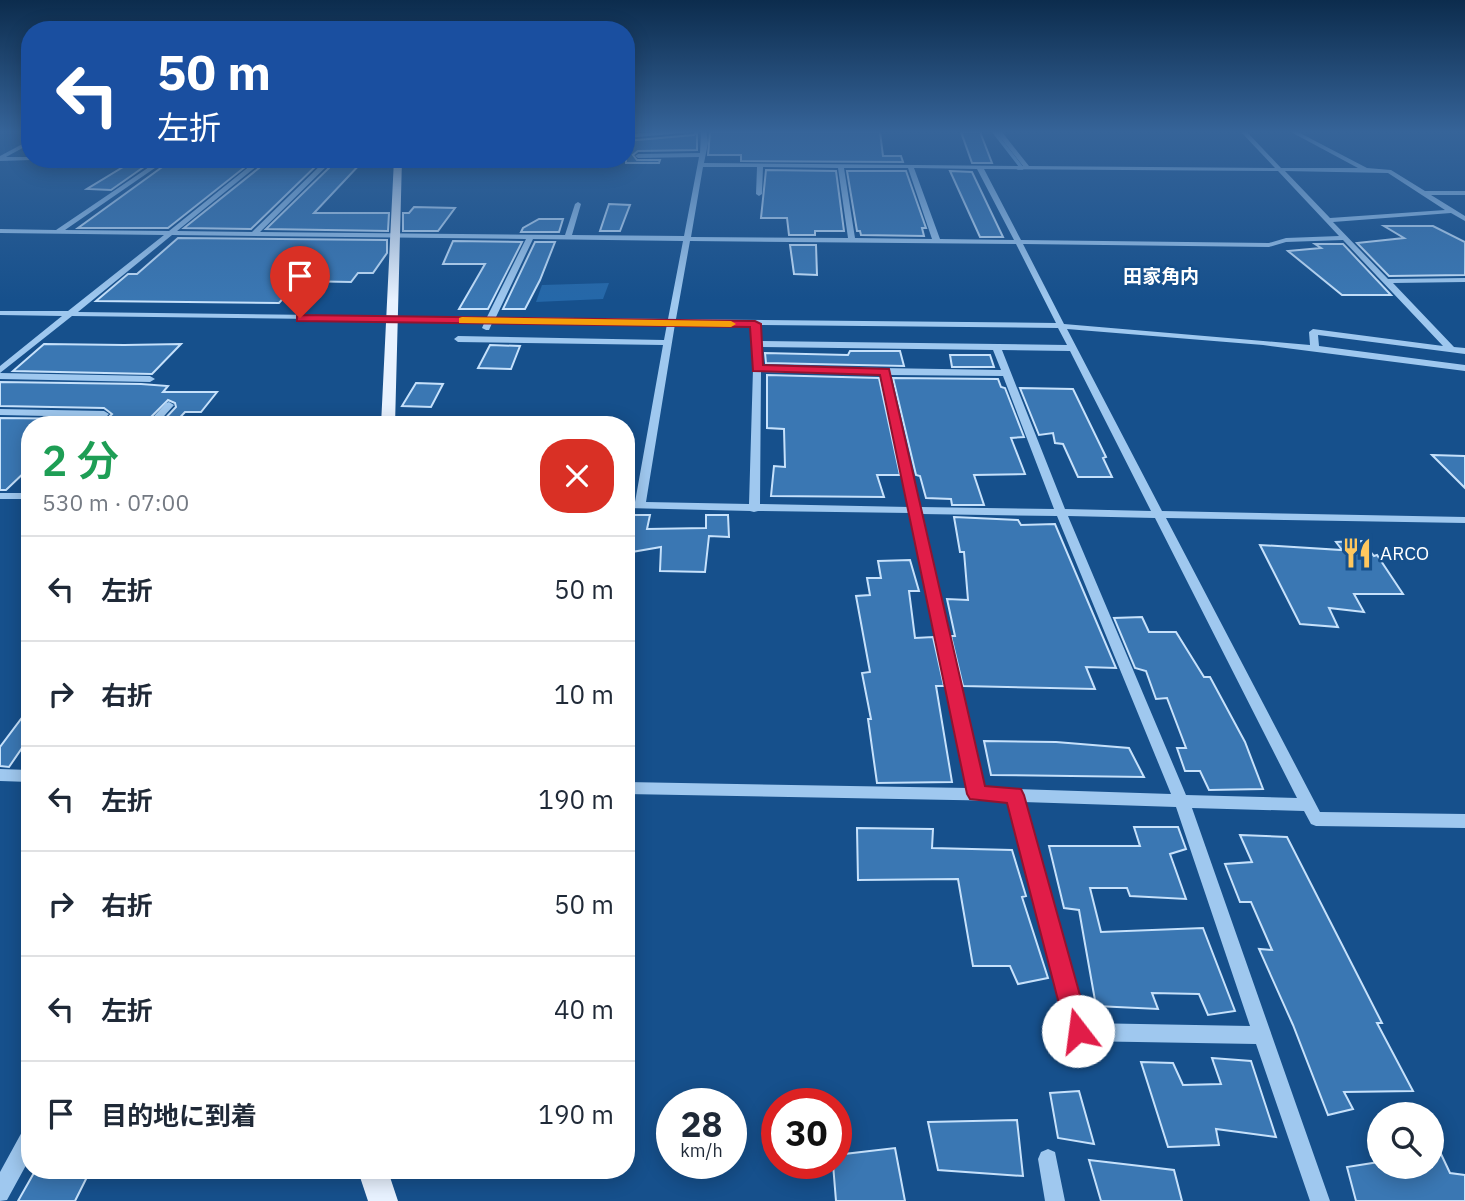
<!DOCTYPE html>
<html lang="ja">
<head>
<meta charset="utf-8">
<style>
  :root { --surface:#fff; --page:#f2f2f3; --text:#1f2937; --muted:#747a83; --line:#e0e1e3 }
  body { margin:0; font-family:"IBM Plex Sans","Noto Sans JP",sans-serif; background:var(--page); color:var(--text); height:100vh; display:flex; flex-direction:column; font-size:26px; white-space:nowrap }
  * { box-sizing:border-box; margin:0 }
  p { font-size:23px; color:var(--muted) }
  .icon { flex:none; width:38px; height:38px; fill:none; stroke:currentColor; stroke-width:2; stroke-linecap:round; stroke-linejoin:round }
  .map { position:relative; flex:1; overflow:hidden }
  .details { position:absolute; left:21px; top:416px; width:614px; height:763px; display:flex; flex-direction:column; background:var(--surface); border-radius:28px; box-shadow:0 4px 18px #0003 }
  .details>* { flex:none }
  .guide { position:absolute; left:21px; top:21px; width:614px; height:147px; border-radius:28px; box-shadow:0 4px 18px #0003; background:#1a4fa0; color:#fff; overflow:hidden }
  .buttons { position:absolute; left:1367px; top:1102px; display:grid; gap:14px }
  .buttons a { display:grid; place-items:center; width:77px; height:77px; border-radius:50%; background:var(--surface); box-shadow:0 4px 18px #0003; font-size:35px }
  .speed { position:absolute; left:656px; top:1088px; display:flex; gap:14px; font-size:35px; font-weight:700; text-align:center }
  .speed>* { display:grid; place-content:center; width:91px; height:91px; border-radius:50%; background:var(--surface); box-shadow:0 4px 18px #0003; line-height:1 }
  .speed small { font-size:18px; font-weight:400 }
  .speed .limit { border:10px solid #d22; background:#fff; color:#111 }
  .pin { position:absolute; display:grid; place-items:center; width:60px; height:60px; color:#fff; margin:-72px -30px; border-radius:50% 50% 50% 0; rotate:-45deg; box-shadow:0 0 7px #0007 }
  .pin .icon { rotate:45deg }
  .me { position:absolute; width:77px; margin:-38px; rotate:345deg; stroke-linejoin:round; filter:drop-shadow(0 0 5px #0008) }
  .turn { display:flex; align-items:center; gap:24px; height:147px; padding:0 21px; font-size:32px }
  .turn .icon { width:91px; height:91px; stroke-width:2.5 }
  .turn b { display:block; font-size:49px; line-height:60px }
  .round { display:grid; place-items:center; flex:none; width:74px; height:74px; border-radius:28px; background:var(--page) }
  .summary { display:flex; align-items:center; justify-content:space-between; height:119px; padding:0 21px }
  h1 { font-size:42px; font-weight:600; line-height:52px; color:#1e9e55 }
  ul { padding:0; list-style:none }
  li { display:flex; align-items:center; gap:21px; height:105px; padding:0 21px; border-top:2px solid var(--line) }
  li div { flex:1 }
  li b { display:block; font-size:26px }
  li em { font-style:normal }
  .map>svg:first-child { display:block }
  .green { fill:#2568a9 }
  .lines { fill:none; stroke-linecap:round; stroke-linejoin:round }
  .stream { stroke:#91c4f2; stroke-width:3.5 }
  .building { fill:#3a77b3; stroke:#c6e1fb; stroke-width:2 }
  .minor { fill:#9fc8ef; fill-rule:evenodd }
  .major { fill:#e8f2ff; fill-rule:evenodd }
  .route { fill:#e11d48; stroke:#92132f; stroke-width:2 }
  .slow { fill:#f59e0b }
  .labels { text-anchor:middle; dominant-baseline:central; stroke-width:5; stroke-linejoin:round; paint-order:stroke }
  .far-quarter-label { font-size:19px; font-weight:bold; fill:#fff; stroke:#16508c }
  .poi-label { font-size:19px; fill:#fff; stroke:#16508c; text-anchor:start }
</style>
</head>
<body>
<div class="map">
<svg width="1465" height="1201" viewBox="0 0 1465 1201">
  <rect width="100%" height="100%" fill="#16508c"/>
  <path class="green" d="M609 283 603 299 536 302 542 285Z"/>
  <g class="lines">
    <path class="stream" d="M994 132 1022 168H1018"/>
  </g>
  <path class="building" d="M697 132V150L638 151 633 155 637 160H660L659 163H626V141L694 135Z
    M710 132H880L883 156H901L903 162 741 161V155H708Z
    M961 132H980L992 163H972Z
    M298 162H320L251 229 184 228 264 164Z
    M335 162H362L314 213H389L388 231 266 229Z
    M128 164H148L111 190 87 189Z
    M165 165 245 167 168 228H78Z
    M766 170 836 171 844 231H815V235H789L787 218H761Z
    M847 171H906L926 228H922L924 236 861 235 860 231H857Z
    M950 171 972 172 1003 237H980Z
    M609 204 630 205 620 231H600Z
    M414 207 455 208 438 231H403V213H409Z
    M539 219H563L559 232H521L523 228Z
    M1384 226H1433L1465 242V275L1389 276 1357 243 1404 238Z
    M178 238 387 240V253L373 273H358L351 282 299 281 279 303 96 301 128 274H137Z
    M453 241 522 242 488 309H459L485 264H443Z
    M535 242H555L540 280 525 309H503Z
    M1315 244H1343L1391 295H1342L1288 251 1321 248Z
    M790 245H816L817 275 794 274Z
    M44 344 124 345 181 344 152 374 13 371Z
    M490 345 520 346 511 369 478 368Z
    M850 351H900L904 366 766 363 765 353 848 355Z
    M950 355H990L994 367H952Z
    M767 375 879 378 900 475H877L884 497 771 496 774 466 785 467 784 429 767 428Z
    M893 378 998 379 1001 387 1005 388 1024 437 1011 438 1025 474 974 475 984 505H952L951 499 926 498 920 476 916 475Z
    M0 382 141 384 168 386 163 392H217L201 412H185L173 425H159L176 407 175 403 168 400 143 425H101L112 414 104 408 0 406Z
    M416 383 443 384 431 407 402 406Z
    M1020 388 1073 389 1106 457 1103 458 1112 477H1078L1063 444 1055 443 1053 433 1039 435Z
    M0 418 90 419 85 425H30V467L6 490H0Z
    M1432 455 1465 456V488Z
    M626 515H650L647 529 706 528V515H728L729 537 709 536 705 572 660 571 661 547 626 553Z
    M954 517 1018 520 1021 525 1055 524 1116 668 1086 667 1095 689 963 686 951 636H955L947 599 968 600 964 552H960Z
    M1362 541 1374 556 1377 555 1403 594H1354L1364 612 1329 608 1338 627 1300 624 1260 545 1342 550 1336 542Z
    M910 560 919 591H909L915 638 933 637 944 686H936L952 782 877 783 868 719H871L862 673 870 672 856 596 870 595 867 578H881L878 561Z
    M1142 617 1149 632H1176L1204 677H1210L1245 742 1263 789 1209 790 1200 771H1185L1177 748H1186L1167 698 1156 699 1146 671 1135 668 1114 618Z
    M30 707V748H22L9 767 0 766V747Z
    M984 741 1056 742 1129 748 1144 777 991 775Z
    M1134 827H1178L1186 849 1170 854 1186 899 1130 896 1127 888H1090L1101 932 1203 928 1235 1011 1208 1015 1199 994 1152 993 1158 1009 1096 1006 1079 910 1064 908 1049 846H1140Z
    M857 828 933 829 932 848 1012 850 1026 896 1022 897 1048 978 1018 984 1010 966H973L958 879 858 880Z
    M1240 835 1287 837 1382 1023H1377L1413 1091 1344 1092 1353 1109 1328 1115 1293 1025 1259 949 1272 950 1251 902H1240L1225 864 1252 862Z
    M1212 1058 1251 1061 1276 1137 1216 1129 1219 1145 1168 1147 1141 1062 1173 1063 1183 1085 1221 1084Z
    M1079 1091 1094 1144 1058 1138 1050 1093Z
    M1017 1120 1023 1176 938 1170 928 1122Z
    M1432 1135 1450 1173 1465 1175V1201H1356L1347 1167 1379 1162V1167H1432Z
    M895 1148 905 1201H836L833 1164H836V1155Z
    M1089 1160 1174 1170 1182 1201H1101Z
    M35 1171H90L75 1201H18Z"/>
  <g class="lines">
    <path class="minor" d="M662 132H694L626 138V134Z
      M701 132H707L708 143 704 163 1023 166 996 132H1002L1029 166 1275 168 1241 132H1247L1281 168H1358L1291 132H1298L1367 168 1391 170 1425 191H1465V195H1431L1465 216V221L1451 213 1333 222 1388 279 1465 278V282L1393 283 1454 347 1465 348V354L1318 335 1319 346 1465 365V371L1263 345 1067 329 1162 511 1465 517V523L1166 518 1320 812 1465 814V828L1316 826 1311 824 1304 811 1192 808 1330 1201H1310L1256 1044 1078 1041 1071 1039 1008 801 626 794V782L968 788 910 513 758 511 754 512 750 511 626 508V502H635L663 345 458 342 454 339 458 336 664 340 667 324 493 321 489 330H486L482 328 485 321 72 316 0 373V366L62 316 0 315V311H68L164 235 0 233V229L56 230 158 161 44 159H283L263 161 177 231 252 232 327 159H334L260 232 565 235 575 204 578 202 581 204 572 235 684 236 699 157 638 158 635 156 638 154 700 153ZM165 161H256L169 231 65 230ZM703 167H757L756 194 759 196 762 194 763 167 838 168 848 238 691 237ZM844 168H908L932 239 855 238ZM914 168 977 169 1014 240 940 239ZM984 169 1278 171 1339 236 1286 238 1269 243 1021 240ZM1285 171 1388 173 1445 210 1330 218ZM172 235 526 239 487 317 78 312ZM533 239 683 241 668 319 496 317ZM1343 240 1443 346 1313 329 1309 332 1310 345 1064 324 1023 244 1269 247 1286 242ZM690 241 1016 244 1056 323 676 319ZM675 324 751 325 753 369 749 504 646 502ZM759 325 1058 328 1067 345 760 341ZM760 347 993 350 1001 370 761 366ZM1002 350 1070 351 1151 511 1065 509ZM761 372 881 375 909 507 760 504ZM890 375 1003 376 1054 509 920 507ZM921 514 1057 516 1171 794 983 788ZM1068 516 1155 518 1297 798 1186 795ZM1023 802 1176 807 1250 1026 1085 1023Z
      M30 140V144L6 157H30L32 160 0 161V156Z
      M0 373 150 376 155 379 150 382 0 379Z
      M169 402 174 405 156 425H146L166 403Z
      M0 409 104 411 109 414 98 425H88L96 417 0 415Z
      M0 493H30V499H0Z
      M0 769 30 770V782L0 781Z
      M30 1127V1158L7 1200 0 1201V1172L23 1130Z
      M1048 1149 1055 1152 1065 1201H1045L1038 1159 1041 1152Z"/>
    <path class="major" d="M394 159H402L395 425H381Z
      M358 1171H388L398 1201H368Z"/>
  </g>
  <linearGradient id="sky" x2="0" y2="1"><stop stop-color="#0c2c4d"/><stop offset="0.44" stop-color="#366499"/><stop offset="1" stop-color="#366499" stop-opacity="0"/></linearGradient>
  <rect width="1465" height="300" fill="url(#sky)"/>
  <path class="route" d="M300 315 755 321 761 324 763 365 889 369 985 786 1021 789 1024 795 1090 1031 1086 1040 1078 1043 1070 1040 1066 1031 1007 803 970 799 967 794 880 375 753 371 750 327 297 321V316Z"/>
  <path class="slow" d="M462 317 731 321 736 324 731 327 459 323V318Z"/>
  <defs>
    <g id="restaurant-bare" transform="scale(2.415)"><path d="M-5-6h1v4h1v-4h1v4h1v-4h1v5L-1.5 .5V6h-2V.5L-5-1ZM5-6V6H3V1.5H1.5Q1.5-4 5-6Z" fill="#ffc75e" stroke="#16508c" stroke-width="2.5" paint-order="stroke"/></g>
  </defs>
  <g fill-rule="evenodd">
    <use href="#restaurant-bare" x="1357" y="553"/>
  </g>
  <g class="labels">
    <g class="far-quarter-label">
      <text x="1161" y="276">田家角内</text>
    </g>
    <g class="poi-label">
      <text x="1380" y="553">ARCO</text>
    </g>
  </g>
</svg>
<div class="buttons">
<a><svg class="icon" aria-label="search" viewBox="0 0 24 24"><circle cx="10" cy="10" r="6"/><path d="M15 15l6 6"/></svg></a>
</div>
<div class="speed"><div>28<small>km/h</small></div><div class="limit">30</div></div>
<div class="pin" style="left:300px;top:318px;background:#d93025"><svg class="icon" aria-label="arrive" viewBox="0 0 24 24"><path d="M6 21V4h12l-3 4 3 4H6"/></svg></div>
<svg class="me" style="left:1078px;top:1031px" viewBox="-20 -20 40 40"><circle r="19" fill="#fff"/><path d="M0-13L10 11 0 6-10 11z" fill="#e11d48"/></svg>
<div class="guide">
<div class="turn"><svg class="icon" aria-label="left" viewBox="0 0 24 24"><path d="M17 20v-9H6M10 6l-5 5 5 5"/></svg><div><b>50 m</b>左折</div></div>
</div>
<section class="details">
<div class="summary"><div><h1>2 分</h1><p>530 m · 07:00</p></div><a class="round" style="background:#d93025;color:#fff"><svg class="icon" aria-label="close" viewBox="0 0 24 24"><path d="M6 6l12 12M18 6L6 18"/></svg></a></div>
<ul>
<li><svg class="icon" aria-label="left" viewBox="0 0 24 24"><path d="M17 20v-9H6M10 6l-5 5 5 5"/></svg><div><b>左折</b></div><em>50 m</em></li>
<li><svg class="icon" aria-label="right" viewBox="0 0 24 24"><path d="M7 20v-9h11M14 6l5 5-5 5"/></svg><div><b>右折</b></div><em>10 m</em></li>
<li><svg class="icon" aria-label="left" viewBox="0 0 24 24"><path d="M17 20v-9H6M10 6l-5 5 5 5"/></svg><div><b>左折</b></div><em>190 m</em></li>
<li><svg class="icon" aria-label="right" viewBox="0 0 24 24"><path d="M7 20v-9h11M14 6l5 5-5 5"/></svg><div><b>右折</b></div><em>50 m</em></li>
<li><svg class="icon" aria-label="left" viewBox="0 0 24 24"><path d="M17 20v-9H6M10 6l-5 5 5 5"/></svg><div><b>左折</b></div><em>40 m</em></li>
<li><svg class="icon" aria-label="arrive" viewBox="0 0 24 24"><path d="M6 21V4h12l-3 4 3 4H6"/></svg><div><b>目的地に到着</b></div><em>190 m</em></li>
</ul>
</section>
</div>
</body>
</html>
